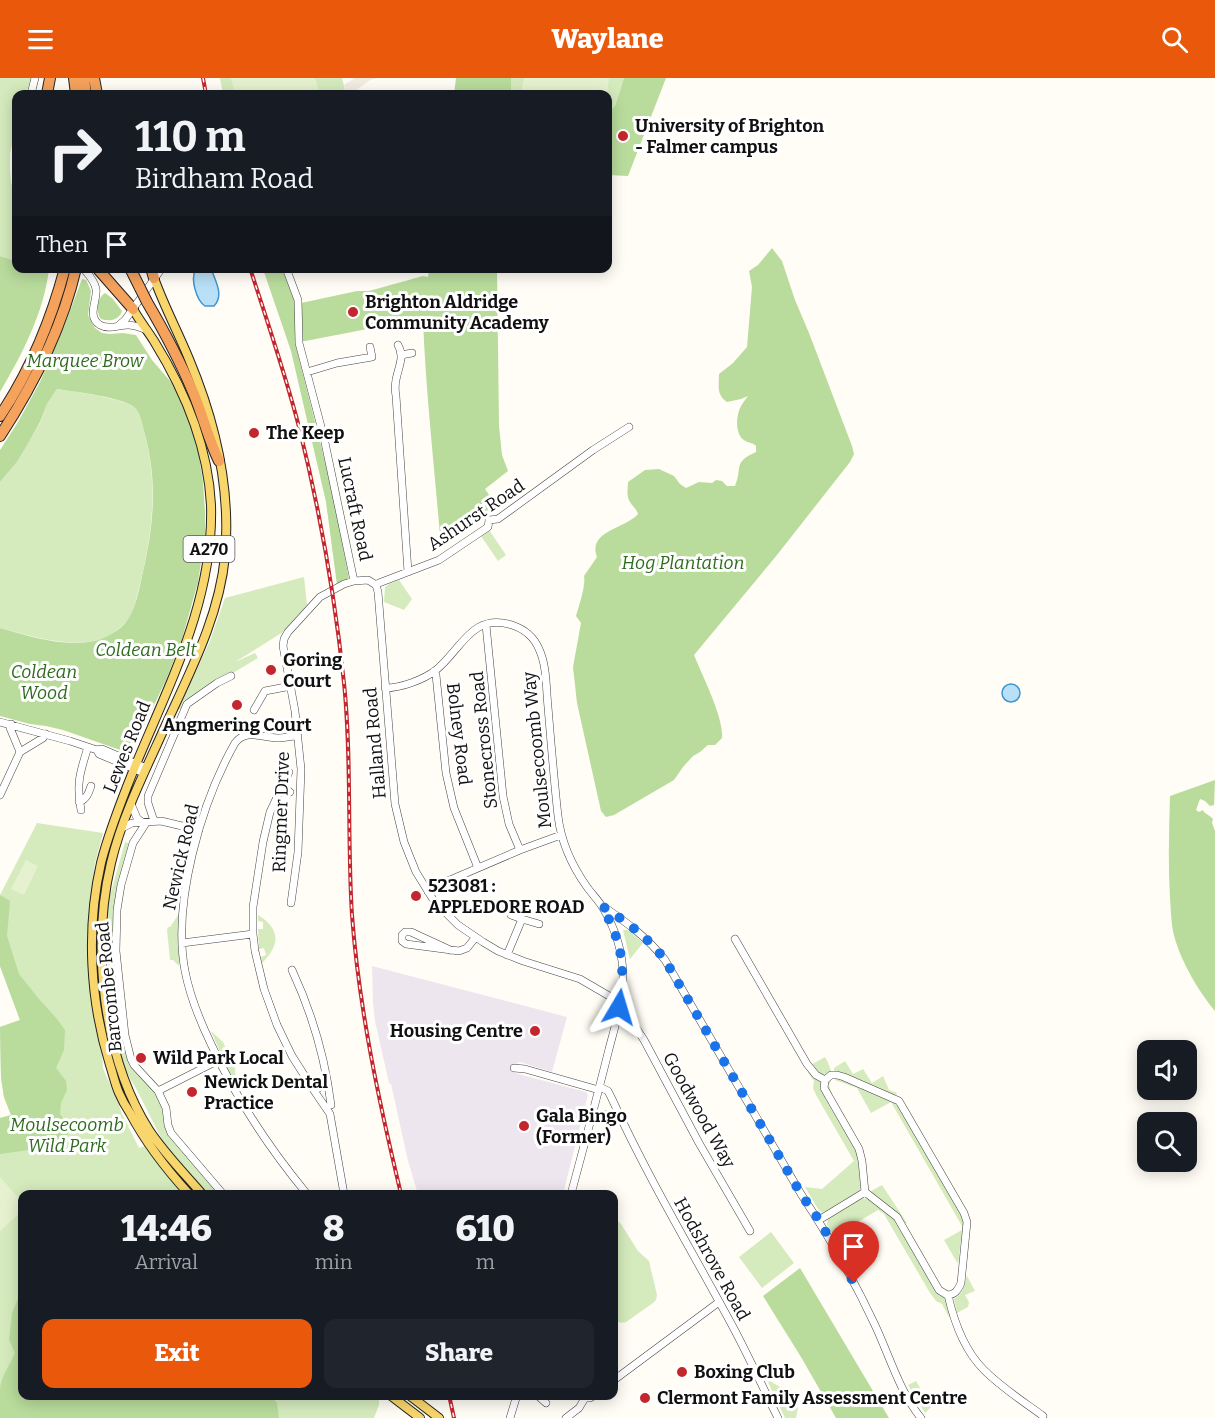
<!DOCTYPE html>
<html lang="en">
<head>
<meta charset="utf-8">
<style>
  :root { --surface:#171b24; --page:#20242c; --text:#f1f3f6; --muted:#9ea1a6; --accent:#ea580c }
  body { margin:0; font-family:Bitter,serif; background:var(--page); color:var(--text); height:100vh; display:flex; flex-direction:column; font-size:22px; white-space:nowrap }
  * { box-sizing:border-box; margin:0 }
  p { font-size:20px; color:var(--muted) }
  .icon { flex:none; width:33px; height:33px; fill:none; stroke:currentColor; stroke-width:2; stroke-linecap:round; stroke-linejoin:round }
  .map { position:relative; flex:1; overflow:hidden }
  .panel { position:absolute; left:18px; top:1112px; width:600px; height:210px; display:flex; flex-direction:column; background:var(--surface); border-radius:12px; box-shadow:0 3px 15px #0003 }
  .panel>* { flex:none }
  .banner { position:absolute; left:12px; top:12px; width:600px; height:183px; border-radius:12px; box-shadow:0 3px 15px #0003; background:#171b24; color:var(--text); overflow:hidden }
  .fabs { position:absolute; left:1137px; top:962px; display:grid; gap:12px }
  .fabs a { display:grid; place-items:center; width:60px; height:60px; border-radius:12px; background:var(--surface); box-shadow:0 3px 15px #0003; font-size:30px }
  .pin { position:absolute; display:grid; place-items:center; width:51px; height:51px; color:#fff; margin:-62px -26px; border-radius:50% 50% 50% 0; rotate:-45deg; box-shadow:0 0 6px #0007 }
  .pin .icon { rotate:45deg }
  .me { position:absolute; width:66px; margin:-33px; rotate:7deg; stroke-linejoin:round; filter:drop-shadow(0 0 4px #0008) }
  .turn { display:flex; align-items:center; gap:21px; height:126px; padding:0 24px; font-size:27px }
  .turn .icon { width:78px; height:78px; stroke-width:2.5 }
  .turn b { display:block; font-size:42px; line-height:51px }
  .then { display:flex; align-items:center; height:57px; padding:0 24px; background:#0003; gap:12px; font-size:22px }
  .eta { display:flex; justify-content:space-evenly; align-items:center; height:102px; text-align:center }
  .eta b { font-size:36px; font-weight:800; line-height:42px }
  .button { display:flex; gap:12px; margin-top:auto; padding:12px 24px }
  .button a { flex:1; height:69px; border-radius:12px; background:var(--accent); color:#fff; font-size:24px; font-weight:800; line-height:69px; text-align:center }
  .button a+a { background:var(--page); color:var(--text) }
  header { display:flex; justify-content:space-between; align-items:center; height:78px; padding:0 24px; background:var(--accent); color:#fff; font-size:27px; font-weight:800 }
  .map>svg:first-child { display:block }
  .industrial { fill:#eee6ef }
  .green { fill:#d5ebbd }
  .forest { fill:#b9dc9c }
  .pitch { fill:#e6f2cf }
  .plaza { fill:#f1ede2 }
  .water { fill:#b9e0f7; stroke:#3f96cf; stroke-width:1.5 }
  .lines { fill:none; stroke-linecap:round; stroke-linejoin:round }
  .minor-casing { stroke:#444; stroke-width:8 }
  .major-casing { stroke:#222; stroke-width:10 }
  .highway-casing { stroke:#222; stroke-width:12 }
  .minor { stroke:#fff; stroke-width:7 }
  .major { stroke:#f9d66b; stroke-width:8 }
  .highway { stroke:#f5a25d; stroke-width:10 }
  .rail-casing { stroke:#c4262e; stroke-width:4 }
  .rail { stroke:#fff; stroke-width:1.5; stroke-dasharray:4.5; stroke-linecap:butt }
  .highway-bridge-casing { stroke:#222; stroke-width:12; stroke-linecap:butt }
  .highway-bridge { stroke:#f5a25d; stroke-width:10 }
  .route { stroke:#1a73e8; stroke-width:10; stroke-dasharray:0 18 }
  .poi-dot { fill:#c4262e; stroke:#fff; stroke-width:2 }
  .labels { text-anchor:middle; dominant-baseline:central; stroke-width:6; stroke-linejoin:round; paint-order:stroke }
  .shield { fill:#fff; stroke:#585858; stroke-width:1.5 }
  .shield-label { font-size:16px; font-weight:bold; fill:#111 }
  .poi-label { font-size:18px; font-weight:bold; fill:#111; stroke:#fff; text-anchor:start }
  .park-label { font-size:18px; font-style:italic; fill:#2f6b1f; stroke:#fff }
  .street-label { font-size:18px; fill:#111; stroke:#fff }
</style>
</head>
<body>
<header><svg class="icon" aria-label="menu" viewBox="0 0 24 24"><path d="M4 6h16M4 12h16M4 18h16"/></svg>Waylane<svg class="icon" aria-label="search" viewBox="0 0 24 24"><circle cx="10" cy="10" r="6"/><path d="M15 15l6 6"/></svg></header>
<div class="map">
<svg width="1215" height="1340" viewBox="0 0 1215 1340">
  <rect width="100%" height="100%" fill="#fffdf5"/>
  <path class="industrial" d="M372 888 567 939 552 994 520 984 517 985 515 995 586 1014 588 1017 563 1116H418L408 1083 391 1006 389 1005 375 943 373 924Z"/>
  <path class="green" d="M0 0H31L26 16H16V48L10 76V91L11 105 16 119V183L0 178Z
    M220 0H342L346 16H223Z
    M511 0H624L615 28 610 33 608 48V16H511Z
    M57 311C74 314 126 320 136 331 141 337 142 346 144 353 158 404 153 451 141 502 138 513 135 532 128 541 125 547 117 552 111 556 82 575 31 558 0 550V404L17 384 29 364 40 345 47 326Z
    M489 452 506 477 498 483 481 458Z
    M304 499 307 527 283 554 235 584 255 575 258 580 187 622H184L181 632 179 630 210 563 225 520Z
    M399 502 412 521 404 532 384 524 385 509 389 506Z
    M37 745 103 755 95 785 88 857V889L92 927 102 975 103 990 107 1000 115 1016 122 1036 139 1070 162 1062 137 1012 128 997 123 985 116 957 108 910 106 884V847L108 825 125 764 131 766 114 838 113 852 114 880 126 974 153 1010 162 1025 165 1046 221 1116H22V1317H376L379 1319V1327L374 1340H0V1040L11 1037 4 1019 1 1000 0 949 20 942 0 888V817Z
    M179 836V888L173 882H170L167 852 168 849H170Z
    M258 837C281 851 280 867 262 885L261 879 266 877 264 870 259 871 258 851H263V844L258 843Z
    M623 852H628L643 865 630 881Z
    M211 953 223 964 235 991 236 1005 234 1006Z
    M825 979C830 988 834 997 829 1007L832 1016 825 1020 857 1075 861 1109 859 1114 827 1133 822 1135 818 1131 805 1109 822 1111 854 1083 816 1017 813 1010 814 1003 808 995 809 988Z
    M845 983 853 996 863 991 872 1005 883 998 889 1012 897 1015 893 1022 898 1024 966 1143 965 1154H962L958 1186 944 1162 962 1152V1148L891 1024 871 1035 857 1010 835 1002 834 990Z
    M882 1107 907 1145 900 1147 935 1212 939 1217 947 1220 952 1238 949 1239 942 1226 936 1223 930 1215 884 1136 878 1132 856 1145 846 1153 841 1170 827 1146 828 1140 861 1120 869 1121 880 1130 871 1113Z
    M614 1140 621 1146 638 1173 649 1183 657 1217 656 1222 653 1225 626 1244C621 1246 618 1244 614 1241Z
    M771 1154 794 1185 762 1210 739 1179Z
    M967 1198 975 1213 965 1217 969 1224 968 1229 957 1235 954 1221C963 1216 964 1208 967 1198Z
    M770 1303 790 1315 798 1330 796 1340H785L768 1304Z
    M916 1303 931 1329 925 1335 908 1307Z"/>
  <path class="forest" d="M456 0H511V16H454Z
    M624 0H666L628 98 608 97V48L610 33 615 28Z
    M772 170 782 183 795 222 809 255 852 368 854 376 850 384 777 477 694 577C702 597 724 640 722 660L715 667H708L700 674 693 678 683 689 674 702 614 737 606 739 601 733 577 625 573 589 581 545 576 538C579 528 586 507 584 498L597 479C587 453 625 451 638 436 636 430 633 429 630 424 626 418 628 410 628 404L645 392 659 391 674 398 680 406 686 410 699 404 712 405 716 402 722 403 727 408H735C743 389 732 385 756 374V368C752 364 748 365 744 362 735 356 736 339 740 330 742 326 745 322 748 318L741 321 727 324C716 316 719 308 719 296L733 285 747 269 752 209 749 193 758 187Z
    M0 178 16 183V190L49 191C44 234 22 277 0 314Z
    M263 191H282L295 224 301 225 357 213H369L423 198 428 199 429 191H497L499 348 502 377 508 393 485 411 494 424C483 441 458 458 441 470 435 394 426 318 423 242L388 247 295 265 333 415 349 501 337 507 326 424 291 273Z
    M82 201 86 202 91 213 88 237 95 250 102 255 110 256 123 255 136 257 152 282 177 311 192 350 199 378 203 404 205 433V459L198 504 182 561 166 602 142 652 123 673 63 652 46 648 30 646 0 638V550C31 559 82 575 111 556 118 552 124 548 128 541 136 529 139 512 142 498 154 448 158 402 144 353 142 346 141 337 136 331 126 319 74 314 57 311L47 326 40 344 29 364 17 384 0 404V372L18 344 40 304 64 249Z
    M105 215 112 220 122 233C119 242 110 244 101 241 95 233 97 220 105 215Z
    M1215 702 1214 727 1210 728 1205 723 1200 721 1196 732 1199 734 1203 732C1204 736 1210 737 1213 741L1212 745 1215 753V933C1199 914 1182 885 1175 861 1171 848 1171 833 1170 820 1168 786 1169 752 1170 718Z
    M0 817 10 823 7 858 19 896 39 921 57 941 65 952 64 972 56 990 66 1003 67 1012 61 1025 60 1036 70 1050 67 1058 29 1072 0 1076V1040L11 1037 4 1019 1 1000 0 949 20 942 0 888Z
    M800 1190 889 1340H836L801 1279 763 1218Z
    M22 1211V1317H270L277 1325 279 1340H0C0 1330 0 1320 0 1311 1 1298 10 1287 15 1275L9 1262 12 1235Z"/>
  <path class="pitch" d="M231 0H315L319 13 305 16H235Z
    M524 0H609L607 16H521Z
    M26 782 38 788 24 817 11 811Z
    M0 1099 22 1124V1133L0 1153Z"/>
  <path class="plaza" d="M355 0H378L370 2 351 16H347L344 7Z"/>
  <path class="water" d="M196 191H210L212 193C216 204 224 218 214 228H205C196 222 190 200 196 191Z
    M1002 615a9 9 0 1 1 18 0a9 9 0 1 1-18 0Z"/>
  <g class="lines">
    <g class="minor-casing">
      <path id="minor" d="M31 16 35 0
        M83 190C88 196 95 203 96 211 98 222 86 238 100 247 109 252 119 247 128 247 135 247 141 250 147 252
        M286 190 298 222 299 265 324 360 354 503
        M118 248 125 242 162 190
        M398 267C405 279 398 290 396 302 395 307 395 313 396 318L408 494
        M401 277 412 275
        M307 294 337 285 372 279 370 269
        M376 507 378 514 395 726 404 764 416 794 434 823 458 847 483 864 498 873 523 883 580 901 616 922 619 929 625 933 644 962 699 1065 750 1153
        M486 547 503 718 509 746 520 772
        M434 593 436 597 446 695 454 730 478 790
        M385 610C401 610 423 602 436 592 461 572 472 534 512 547 524 551 534 559 539 571 547 588 546 610 548 629 551 665 554 702 558 738 561 763 572 788 587 809 592 816 599 823 603 830 616 852 623 874 623 899 623 923 615 948 609 971 597 1019 584 1068 571 1116
        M254 632 265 613 291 608
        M0 644 70 663 97 672 102 671 146 690
        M11 646 10 650 20 674
        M298 658C291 658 284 660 278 660 262 660 246 650 235 665 201 725 172 825 185 893 190 919 200 943 211 966 236 1020 269 1070 307 1116
        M97 672 99 676 144 695
        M289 694 270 734 263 764 253 829V856L255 873 264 911 277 947 292 978 315 1014 330 1036 344 1116
        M281 709 290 714
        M0 717 20 674 43 660 46 656
        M79 724C87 721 89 714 91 708
        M131 726 137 740 142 744
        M81 732C76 706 80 694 88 669
        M154 743 148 725V718L187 626 217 605 231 598
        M146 745 133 765 121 807 117 832 116 873 125 957 131 981 134 987 158 1013 166 1030 168 1047 171 1055 223 1116
        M122 750 132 745 161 743 199 752
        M428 814 443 805 520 772 561 757
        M291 825 298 774 301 691 295 633 283 568 284 561 288 554 320 519 344 506 354 503 368 502 376 507 379 505 439 482 488 449 489 442 498 441 593 372 629 349
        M604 829C626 844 648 860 665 882L801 1116C828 1157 853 1200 874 1245 889 1276 899 1313 921 1340
        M511 837 522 841
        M735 861 807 986 816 997 825 1002
        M182 865 253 856
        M450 872 411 854H405L402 857V863L406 866 459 873 467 870 475 860
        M507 877 522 841 539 846
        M292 892C312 935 325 979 331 1027
        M514 990 525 991 599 1012
        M831 997H837L844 999 899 1023 964 1135 967 1144 961 1205C958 1212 955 1217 947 1217L939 1212 897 1139 865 1114 862 1083 859 1071 824 1010 825 1002Z
        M600 1009 608 1013 612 1021C648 1100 692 1173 733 1249 749 1279 763 1310 778 1340
        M158 1013 219 982
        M315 1014 321 1006 325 996
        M593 1036H619
        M819 1142 865 1114
        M948 1217C954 1244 965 1273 984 1292 1002 1310 1024 1324 1043 1338
        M614 1302 719 1224
        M537 1317 546 1325
        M510 1340 517 1317
        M566 1340 579 1330 585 1320H590L595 1317"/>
    </g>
    <g class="major-casing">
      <path id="major" d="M154 200C164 228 178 254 189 281 215 343 231 411 225 478 219 543 185 603 159 662 141 701 121 743 111 785 91 869 103 979 149 1052 164 1075 184 1095 202 1116
        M133 231C139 242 147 252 154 263 185 313 208 368 211 427 214 522 169 606 134 691 122 721 109 753 101 785 86 851 90 923 110 987 113 996 115 1006 119 1015 122 1022 126 1029 130 1035 146 1065 166 1091 189 1116
        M390 1317 420 1340
        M409 1317 439 1340"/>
    </g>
    <g class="highway-casing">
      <path id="highway" d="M74 0 76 16
        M84 0 86 16
        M94 0 97 16
        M47 16 50 0
        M97 190 133 231
        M130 190 140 210
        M151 190 154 200
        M147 224C164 253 180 283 193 314 203 337 208 361 219 383
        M0 338C30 293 51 243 65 190
        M0 358C34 306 62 251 76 190"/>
    </g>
    <use href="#minor" class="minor"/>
    <use href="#major" class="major"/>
    <use href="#highway" class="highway"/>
    <g class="rail-casing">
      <path id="rail" d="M203 0 206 16
        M250 190C267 243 285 295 299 349 320 433 335 519 344 605 352 682 347 760 352 837 359 931 379 1024 401 1116
        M449 1317 454 1340"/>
    </g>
    <use href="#rail" class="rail"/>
    <g class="highway-bridge-casing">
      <path id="highway-bridge" d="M140 210 147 224"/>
    </g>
    <use href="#highway-bridge" class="highway-bridge"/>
  </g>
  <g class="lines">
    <path class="route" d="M619 929C626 887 622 865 602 828 625 843 648 859 665 882L801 1116 819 1142 854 1205"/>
  </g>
  <g class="poi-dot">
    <circle cx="623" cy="58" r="6"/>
    <circle cx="353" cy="234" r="6"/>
    <circle cx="254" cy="355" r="6"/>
    <circle cx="271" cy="592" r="6"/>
    <circle cx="237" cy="627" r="6"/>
    <circle cx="416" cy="818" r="6"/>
    <circle cx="535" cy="953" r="6"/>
    <circle cx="141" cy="980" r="6"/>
    <circle cx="192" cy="1014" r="6"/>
    <circle cx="524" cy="1048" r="6"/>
    <circle cx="682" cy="1294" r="6"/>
    <circle cx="645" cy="1320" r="6"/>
  </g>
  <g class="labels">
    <rect class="shield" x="183.5" y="458" width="51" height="26" rx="4.5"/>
    <g class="shield-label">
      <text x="209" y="471">A270</text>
    </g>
    <g class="poi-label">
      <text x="635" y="48">University of Brighton<tspan x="635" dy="21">- Falmer campus</tspan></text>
      <text x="365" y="224">Brighton Aldridge<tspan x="365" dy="21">Community Academy</tspan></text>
      <text x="266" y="355">The Keep</text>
      <text x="283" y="582">Goring<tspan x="283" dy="21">Court</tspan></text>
      <text x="237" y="647" text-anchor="middle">Angmering Court</text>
      <text x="428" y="808">523081 :<tspan x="428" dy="21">APPLEDORE ROAD</tspan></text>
      <text x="523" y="953" text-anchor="end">Housing Centre</text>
      <text x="153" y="980">Wild Park Local</text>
      <text x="204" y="1004">Newick Dental<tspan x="204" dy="21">Practice</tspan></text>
      <text x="536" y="1038">Gala Bingo<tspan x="536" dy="21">(Former)</tspan></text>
      <text x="694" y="1294">Boxing Club</text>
      <text x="657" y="1320">Clermont Family Assessment Centre</text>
    </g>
    <g class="park-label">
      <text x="85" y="283">Marquee Brow</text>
      <text x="683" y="485">Hog Plantation</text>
      <text x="146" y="572">Coldean Belt</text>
      <text x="44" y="594">Coldean<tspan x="44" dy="21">Wood</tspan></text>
      <text x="67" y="1047">Moulsecoomb<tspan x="67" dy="21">Wild Park</tspan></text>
    </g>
    <g class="street-label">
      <text transform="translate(355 431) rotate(78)">Lucraft Road</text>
      <text transform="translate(476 437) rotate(-34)">Ashurst Road</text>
      <text transform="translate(459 656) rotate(83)">Bolney Road</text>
      <text transform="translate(484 662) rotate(-96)">Stonecross Road</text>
      <text transform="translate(375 665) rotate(-95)">Halland Road</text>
      <text transform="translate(127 669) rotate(-68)">Lewes Road</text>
      <text transform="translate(537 672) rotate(-96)">Moulsecoomb Way</text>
      <text transform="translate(281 734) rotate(-88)">Ringmer Drive</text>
      <text transform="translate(181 779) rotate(-77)">Newick Road</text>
      <text transform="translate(109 909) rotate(-96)">Barcombe Road</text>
      <text transform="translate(699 1032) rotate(61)">Goodwood Way</text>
      <text transform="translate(712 1181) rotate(61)">Hodshrove Road</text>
    </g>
  </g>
</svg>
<div class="fabs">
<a><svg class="icon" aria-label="sound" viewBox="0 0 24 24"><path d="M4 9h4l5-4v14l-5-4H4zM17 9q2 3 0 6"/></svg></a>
<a><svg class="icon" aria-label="search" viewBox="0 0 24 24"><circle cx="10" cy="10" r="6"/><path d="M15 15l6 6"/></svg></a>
</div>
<div class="pin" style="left:854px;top:1205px;background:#d93025"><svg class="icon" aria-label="arrive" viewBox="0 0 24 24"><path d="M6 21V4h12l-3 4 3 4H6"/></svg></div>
<svg class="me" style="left:619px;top:929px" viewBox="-20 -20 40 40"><path d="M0-17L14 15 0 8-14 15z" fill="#1a73e8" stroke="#fff" stroke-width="4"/></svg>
<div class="banner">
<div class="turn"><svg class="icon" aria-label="right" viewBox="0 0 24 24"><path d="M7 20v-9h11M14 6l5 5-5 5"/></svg><div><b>110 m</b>Birdham Road</div></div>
<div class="then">Then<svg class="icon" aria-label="arrive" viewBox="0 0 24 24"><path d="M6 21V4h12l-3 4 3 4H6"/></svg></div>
</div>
<section class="panel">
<div class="eta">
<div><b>14:46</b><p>Arrival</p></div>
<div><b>8</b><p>min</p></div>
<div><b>610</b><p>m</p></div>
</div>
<div class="button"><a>Exit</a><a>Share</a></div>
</section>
</div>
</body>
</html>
